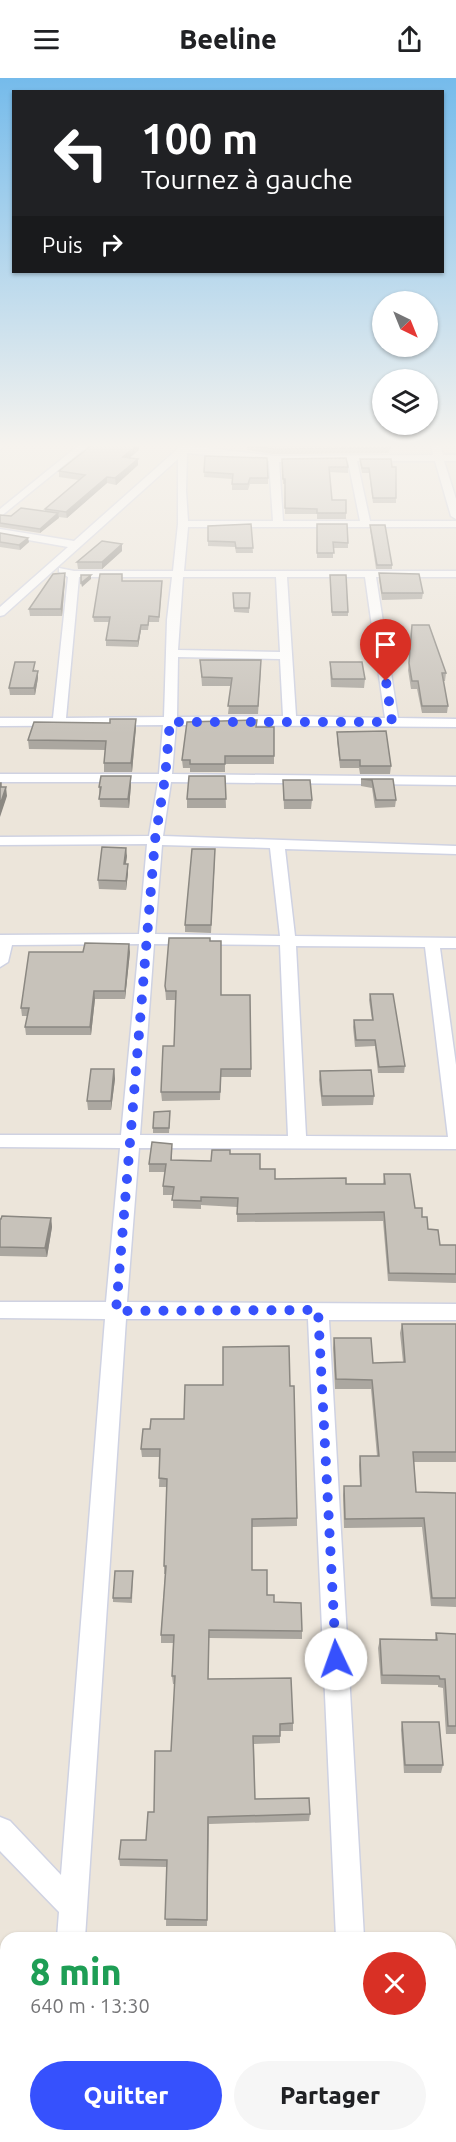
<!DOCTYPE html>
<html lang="fr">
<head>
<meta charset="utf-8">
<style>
  :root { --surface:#fff; --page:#f6f6f6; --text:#202124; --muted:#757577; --accent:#3651fd }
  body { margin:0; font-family:Ubuntu,sans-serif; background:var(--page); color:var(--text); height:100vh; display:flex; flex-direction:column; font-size:22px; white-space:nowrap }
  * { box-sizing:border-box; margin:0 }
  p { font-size:20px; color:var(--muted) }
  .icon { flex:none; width:33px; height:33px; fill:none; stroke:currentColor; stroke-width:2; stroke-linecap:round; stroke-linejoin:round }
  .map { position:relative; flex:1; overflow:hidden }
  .panel { position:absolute; left:0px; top:1854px; width:456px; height:210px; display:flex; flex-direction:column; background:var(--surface); border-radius:18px 18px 0 0; box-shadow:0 2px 4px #0004 }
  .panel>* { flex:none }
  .banner { position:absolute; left:12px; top:12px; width:432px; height:183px; border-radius:0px; box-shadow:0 2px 4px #0004; background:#202124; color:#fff; overflow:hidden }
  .needle { width:39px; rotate:137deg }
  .fabs { position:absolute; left:372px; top:213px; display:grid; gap:12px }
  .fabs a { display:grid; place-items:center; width:66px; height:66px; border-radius:50%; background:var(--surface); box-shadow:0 2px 4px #0004; font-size:30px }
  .pin { position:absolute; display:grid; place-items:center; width:51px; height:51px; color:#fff; margin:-62px -26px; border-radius:50% 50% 50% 0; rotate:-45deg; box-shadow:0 0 6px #0007 }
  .pin .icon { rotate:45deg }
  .me { position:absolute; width:66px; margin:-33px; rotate:357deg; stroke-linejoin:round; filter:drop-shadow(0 0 4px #0008) }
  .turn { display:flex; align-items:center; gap:21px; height:126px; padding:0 30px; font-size:27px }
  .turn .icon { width:78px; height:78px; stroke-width:2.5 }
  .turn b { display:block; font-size:42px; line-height:51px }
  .then { display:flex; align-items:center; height:57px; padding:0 30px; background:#0003; gap:12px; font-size:22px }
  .round { display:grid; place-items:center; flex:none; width:63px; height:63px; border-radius:32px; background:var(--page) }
  .headline { display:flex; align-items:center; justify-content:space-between; height:102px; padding:0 30px }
  h1 { font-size:36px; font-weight:800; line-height:45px; color:#1e9e55 }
  .cta { display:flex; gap:12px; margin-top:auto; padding:12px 30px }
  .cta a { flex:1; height:69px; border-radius:36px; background:var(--accent); color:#fff; font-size:24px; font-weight:800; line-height:69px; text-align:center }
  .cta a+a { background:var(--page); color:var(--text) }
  header { display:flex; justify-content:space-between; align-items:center; height:78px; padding:0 30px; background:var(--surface); font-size:27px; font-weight:800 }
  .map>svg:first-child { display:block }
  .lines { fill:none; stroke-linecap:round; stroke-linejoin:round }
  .minor-casing { stroke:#cfd2e2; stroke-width:3 }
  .path { stroke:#c7c7c7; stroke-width:6; stroke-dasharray:7 4.5; stroke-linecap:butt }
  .minor { fill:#fff; fill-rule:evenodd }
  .wall { fill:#aba7a0 }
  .shaded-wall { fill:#8b8882 }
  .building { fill:#c7c2ba; stroke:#8b8882; stroke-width:1.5 }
  .route { stroke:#3651fd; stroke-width:10; stroke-dasharray:0 18 }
</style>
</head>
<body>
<header><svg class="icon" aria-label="menu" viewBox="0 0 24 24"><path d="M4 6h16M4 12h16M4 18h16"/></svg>Beeline<svg class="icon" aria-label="share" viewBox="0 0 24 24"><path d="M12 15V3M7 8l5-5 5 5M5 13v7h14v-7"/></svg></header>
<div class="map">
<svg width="456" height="2064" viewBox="0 0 456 2064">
  <rect width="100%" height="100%" fill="#ece5da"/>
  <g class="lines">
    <g class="minor-casing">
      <path id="minor" d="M0 367H5L0 371Z
        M79 367H89L0 439V431Z
        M182 367 274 378 433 377 431 367H440L443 377H456V383H444L456 421V441L451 438 435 383H357L370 443H456V449H188L184 493H456V499H376L398 640 456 641V649L176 647 172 696 456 699V707L171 704 163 758 456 768V776L285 771 295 858 456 860V870H440L456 987V1071L139 1070 127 1224 456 1226V1242H329L364 1860H336L308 1241H126L85 1860H57L59 1834 0 1773V1739L10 1743 61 1797 105 1241 0 1240V1224H106L120 1070 0 1069V1057H121L139 866 12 867 8 884 0 889V857L139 856 147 766 0 767V759L149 758 158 704H0V696H159L163 647 0 648V640H53L68 499 59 494V490L74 493H173L178 446V381L4 537 0 538V529L68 469 0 457V451L74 463ZM187 375 269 383 273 443H188L186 413ZM348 383 360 443H283L279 384ZM79 499H172L167 542 164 639 66 640ZM183 499H276L280 574 178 572ZM287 499H365L385 640 296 638ZM178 579 280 581 283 638 177 639ZM162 767 270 770 280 858 155 856ZM154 866 280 867 288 1058 140 1057ZM296 868 425 869 448 1059 306 1058Z
        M450 1897H456V1927H450Z"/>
    </g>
    <path class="path" d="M68 2058V2064"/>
    <use href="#minor" class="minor"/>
  </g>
  <path class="wall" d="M92 367H139V372L129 380 138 387 116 407 107 405 67 440 59 439 40 455 0 449V437L11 438 45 434V431L79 402 59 399V393Z
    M247 368 390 370 389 375 274 376 247 372Z
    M205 378 268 400V406H250L248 412H232V401L204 399Z
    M282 381 348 389V395L329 394 332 422 346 435V441H317V436H285V406H283Z
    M360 381 392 389 396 420V425H373L369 395H362L360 385Z
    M251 446 253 475H236L235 469 208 468V448Z
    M317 446 348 465V470H333V480H317Z
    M370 447 392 487V491H376L370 451Z
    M0 455 29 464 20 472 0 469Z
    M122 466V473L102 491H78L77 484Z
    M65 495V502L62 538H30L29 531Z
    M379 495 423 515 422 521 382 522 379 501Z
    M330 501 348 534V538H332Z
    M122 503 162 508 159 544H149L148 552H141L138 569 106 568V562L109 544H94L93 539Z
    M233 515H250L249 535 234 534Z
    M412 547 446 595 445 603H443L448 628 447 635H422L417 611H411L408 592Z
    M200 582 261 590 258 636H228L231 608H202Z
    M330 584 365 601 364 610 331 609 330 592Z
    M36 591 35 593H38V600L35 617H10L9 610Z
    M136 649 132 694H104V685L105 672 29 671 28 662Z
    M256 649H274V686H225V694H190V690H183L182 682Z
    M337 654 391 688 390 696H360L359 690H340L337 662Z
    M225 698 226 730H187V721Z
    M361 701H393L396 722 395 729 375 730 372 710 361 708Z
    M283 702 312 722 311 731H284Z
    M131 707 129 730 100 729 99 709Z
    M127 778 126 786H128V795L126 812 99 811 98 802Z
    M215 779 211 855 185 854V847Z
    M130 874 125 921H95L91 957H26L25 949 28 938H22L21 930Z
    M165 908 221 917 251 991V999H221L220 1022 162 1023 161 1014 174 968 175 922H166Z
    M370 916 405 988 404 995H378L375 968 355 969 353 949 354 942H372L369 922Z
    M114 991 115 1001 111 1032H88L87 1023Z
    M320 993 374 1018 373 1027 322 1028 319 1002Z
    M170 1038 169 1055H153V1050Z
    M172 1075V1082L211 1083 230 1076 260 1091 275 1101 346 1106H383L384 1096 422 1139 428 1151 440 1167 456 1171V1205L388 1203 383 1143 237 1144V1129L201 1127V1131L173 1130V1117H163V1108L165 1094H149V1086Z
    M51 1140 52 1149 47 1179 0 1178V1141Z
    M402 1246H456V1384H414L416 1414 456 1415V1529L431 1528 422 1449 344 1450 343 1417 344 1408H360L359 1387 360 1378H377L371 1311H335L333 1270 334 1260 373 1285 403 1284 400 1255Z
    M290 1308 297 1440V1448L252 1449V1492L267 1517 302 1553V1561L209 1560 208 1601 293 1645V1653H280V1665L254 1666 255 1721 310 1736 309 1743 209 1746 207 1848H166L167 1789 120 1788 119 1781 146 1762 171 1673 175 1606H173L172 1598 173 1565H161V1557L165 1496H164V1488L167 1409H159L160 1379H142L141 1371 150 1351Z
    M133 1493 132 1525 113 1524V1520Z
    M436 1555 456 1556V1656H446L443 1610 438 1609V1607L381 1606 378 1570 380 1561 435 1562Z
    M402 1644 443 1687 441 1695H404L401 1652Z
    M455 1923H456V1952L453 1929Z"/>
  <path class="shaded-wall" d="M137 367H139V372L123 385V379Z
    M138 381V387L116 407 115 400Z
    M107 399V405L67 440 66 434Z
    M58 435 59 440 40 455V451Z
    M28 460 29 464 20 472 19 467Z
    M122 466V473L102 491V484Z
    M65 495V502L62 538 61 531Z
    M91 497V501L82 509 81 505Z
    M141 547V552L138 569V563Z
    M38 593V600L35 617 34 610Z
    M136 641V649L132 694 131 685Z
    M131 698V707L129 730 128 721Z
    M6 709 7 718 0 739V727Z
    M126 770 127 778 124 795V786Z
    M128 786V795L126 812V803Z
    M129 866 130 874 125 921V913Z
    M94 913 95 921 91 957 90 949Z
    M114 991 115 1001 111 1032V1023Z
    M51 1140 52 1149 47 1179 45 1170Z"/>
  <path class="building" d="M92 367H137L123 379 138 381 115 400 107 399 66 434 45 431 85 397 59 393Z
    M389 367 390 370 274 371 247 368Z
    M205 378 267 380 268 400H250L248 406H232L233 396 204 394Z
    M346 380 348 389H329L332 422H346V435H317V431L285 430V401H283L282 381Z
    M360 381H391L392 389H396V420H373L369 390H362Z
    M21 430 58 435 40 451 0 445V437L11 438Z
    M251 446 253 470H236L235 464 208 463V448Z
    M317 446H347L348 465 333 464 334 475H317Z
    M370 447H385L392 487H377Z
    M0 455 28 460 19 467 0 464Z
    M102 463 122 466 102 484H77Z
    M65 495 61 531H29L53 496Z
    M379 495 419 496 423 515H382Z
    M100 496H122V503H162L159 539 149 538 148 547H141L138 563 106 562 110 539H93Z
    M81 497H91L81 505Z
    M330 497H346L348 534H332Z
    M233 515H250L249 530H234Z
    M412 547H429L446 595H442L448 628H422L418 603H412L409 585Z
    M200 582H261L258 628H228L232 600 202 599Z
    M15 584H35L33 593H38L34 610H9Z
    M330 584H362L365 601H332Z
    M110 641H136L131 685H104L106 663 28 662 34 644 110 645Z
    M257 642 256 649H274V678H225V686H190V682H182L187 644Z
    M386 653 391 688H360V682H340L337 654Z
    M101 698H131L128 721H99L101 709H99Z
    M189 698H225L226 721H187Z
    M361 701H393L396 722H376L372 702Z
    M283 702H310L312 722H284Z
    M0 705H1V709H6L0 727Z
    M102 769 126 770 124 786H128L126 803 98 802Z
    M192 771H215L211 847H185Z
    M169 860H210V863H221V917H250L251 991H221L220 1014H161L163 968H174L176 913H166L165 908Z
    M85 865 129 866 125 913H94L90 949H25L29 930H21L29 874H83Z
    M370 916H393L405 988 379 989 375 962H356L354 942H373Z
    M91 991H114L111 1023H87Z
    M371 992 374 1018H322L320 993Z
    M170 1033 169 1050H153L154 1034Z
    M152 1064 172 1066 171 1082 211 1083 212 1072H230V1076H260V1091H275V1101L346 1100V1106H385L384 1096H410L415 1130H422V1139H427L428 1151 438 1152 440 1167H456V1196L389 1195 384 1134 237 1136 238 1120 201 1119V1123L172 1122 174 1109 163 1108 166 1086H149Z
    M2 1138 51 1140 45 1170 0 1169V1141H1Z
    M402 1246H456V1374H413L416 1414 456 1415V1520H432L424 1440 345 1441 344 1408H361L360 1378H379L372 1302 336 1301 334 1260H371L373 1285 405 1284Z
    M289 1268 290 1308H294L297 1440 252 1441V1492H267V1517H274V1524L301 1525 302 1553 209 1552 208 1601 291 1600 293 1645 280 1646V1658H253L255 1721 309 1720 310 1736 208 1739 207 1842 165 1841 167 1782 119 1781 121 1762H146L148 1734H154L155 1673H171L175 1598H172L174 1557H161L166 1488H164L167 1401 159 1400 160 1371H141L143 1351H150L151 1341H184L185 1307H223V1269Z
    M115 1493H133L131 1520H113Z
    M436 1555 456 1556V1648H448L445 1601H440L439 1598 382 1597 380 1561 437 1562Z
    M402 1644H439L443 1687H405Z
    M450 2050H456V2064H314V2058H450Z
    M180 2058H220V2064H180Z"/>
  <linearGradient id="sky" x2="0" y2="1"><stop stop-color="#75bbeb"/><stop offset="0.56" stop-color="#f6f3ee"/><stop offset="1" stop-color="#f6f3ee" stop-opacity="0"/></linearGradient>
  <rect width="456" height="656" fill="url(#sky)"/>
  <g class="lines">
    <path class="route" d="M336 1581 318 1232 116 1233 155 762 165 700 170 644H392L386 603"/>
  </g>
</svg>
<div class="fabs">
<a><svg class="needle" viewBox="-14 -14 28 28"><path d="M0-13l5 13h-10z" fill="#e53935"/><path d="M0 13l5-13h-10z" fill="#757577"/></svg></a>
<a><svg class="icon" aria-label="layers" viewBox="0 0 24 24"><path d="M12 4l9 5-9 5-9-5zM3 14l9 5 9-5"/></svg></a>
</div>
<div class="pin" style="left:386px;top:603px;background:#d93025"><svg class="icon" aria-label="arrive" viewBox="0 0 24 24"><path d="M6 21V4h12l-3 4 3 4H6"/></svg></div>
<svg class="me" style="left:336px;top:1581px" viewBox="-20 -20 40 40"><circle r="19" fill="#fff"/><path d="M0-13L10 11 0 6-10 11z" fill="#3651fd"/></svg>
<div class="banner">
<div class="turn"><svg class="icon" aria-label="left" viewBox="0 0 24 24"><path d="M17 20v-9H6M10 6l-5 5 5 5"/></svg><div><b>100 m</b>Tournez à gauche</div></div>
<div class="then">Puis<svg class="icon" aria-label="right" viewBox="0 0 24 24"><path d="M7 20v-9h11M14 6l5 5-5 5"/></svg></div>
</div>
<section class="panel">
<div class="headline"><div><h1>8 min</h1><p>640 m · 13:30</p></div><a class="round" style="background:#d93025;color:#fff"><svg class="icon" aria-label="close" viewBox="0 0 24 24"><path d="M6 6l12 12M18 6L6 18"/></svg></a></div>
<div class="cta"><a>Quitter</a><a>Partager</a></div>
</section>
</div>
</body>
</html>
